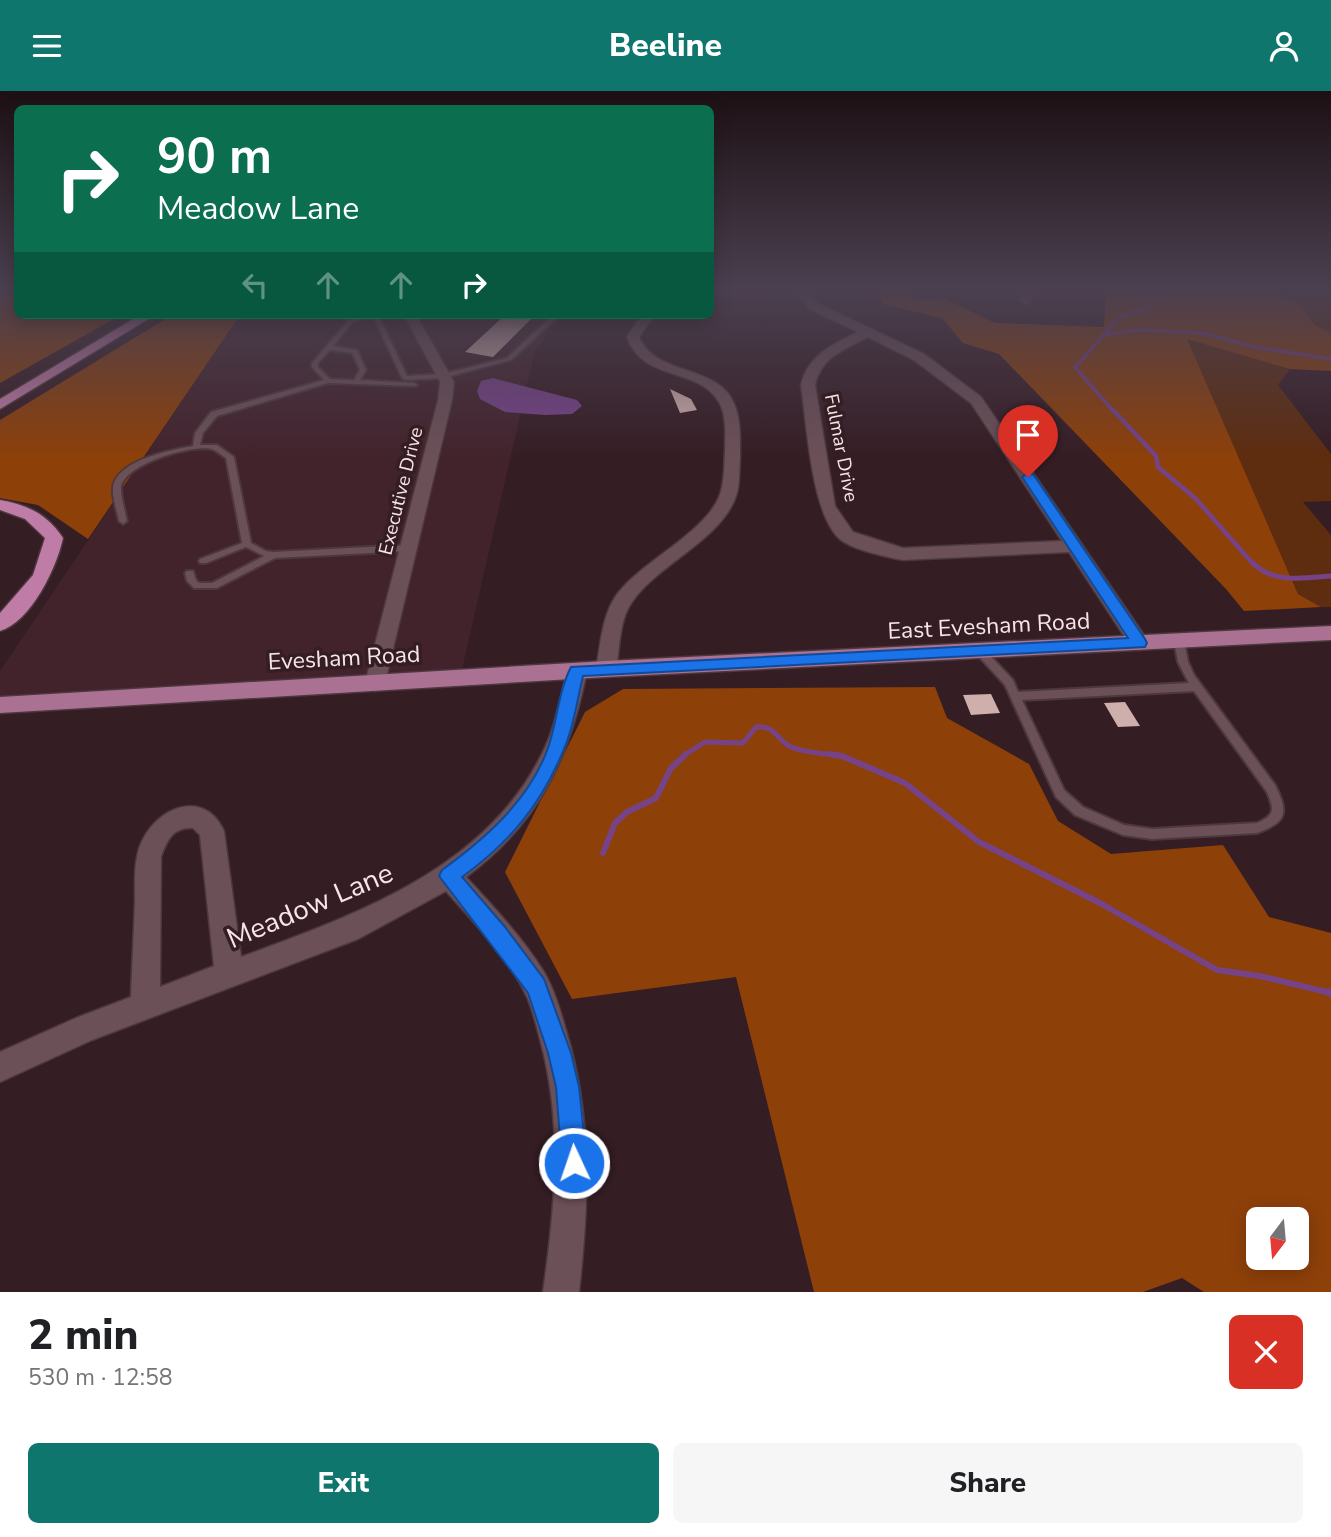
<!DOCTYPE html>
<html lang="en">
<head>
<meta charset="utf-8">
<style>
  :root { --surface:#fff; --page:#f6f6f6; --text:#202124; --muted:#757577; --accent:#0f766e }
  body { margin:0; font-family:"Nunito Sans",sans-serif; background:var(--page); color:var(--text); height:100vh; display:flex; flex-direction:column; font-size:26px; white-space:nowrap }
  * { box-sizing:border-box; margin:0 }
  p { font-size:23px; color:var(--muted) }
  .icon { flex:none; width:38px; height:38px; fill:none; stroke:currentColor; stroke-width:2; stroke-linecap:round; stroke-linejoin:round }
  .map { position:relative; height:1201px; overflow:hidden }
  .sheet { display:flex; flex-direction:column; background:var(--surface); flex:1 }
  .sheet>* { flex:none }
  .hud { position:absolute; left:14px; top:14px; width:700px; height:214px; border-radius:10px; box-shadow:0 4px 18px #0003; background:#0b6e4f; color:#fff; overflow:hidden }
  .needle { width:46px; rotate:196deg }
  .controls { position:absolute; left:1246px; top:1116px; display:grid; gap:14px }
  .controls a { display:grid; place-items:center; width:63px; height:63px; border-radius:10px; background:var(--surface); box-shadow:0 4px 18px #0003; font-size:35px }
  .pin { position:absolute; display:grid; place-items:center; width:60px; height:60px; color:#fff; margin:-72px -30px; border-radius:50% 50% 50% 0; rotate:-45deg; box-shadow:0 0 7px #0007 }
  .pin .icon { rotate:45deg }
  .me { position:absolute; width:77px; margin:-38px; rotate:357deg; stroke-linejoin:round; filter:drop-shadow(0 0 5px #0008) }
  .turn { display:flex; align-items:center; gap:24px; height:147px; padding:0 28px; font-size:32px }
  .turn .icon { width:91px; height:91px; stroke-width:2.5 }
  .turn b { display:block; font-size:49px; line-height:60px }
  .lanes { display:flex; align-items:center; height:66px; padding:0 28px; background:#0003; justify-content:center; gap:35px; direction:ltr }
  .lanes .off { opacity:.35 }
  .round { display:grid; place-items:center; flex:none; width:74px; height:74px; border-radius:10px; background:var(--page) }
  .head { display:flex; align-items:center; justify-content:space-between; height:119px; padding:0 28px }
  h1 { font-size:42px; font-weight:800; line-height:52px }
  .cta { display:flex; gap:14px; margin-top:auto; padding:14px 28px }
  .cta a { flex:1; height:80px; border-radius:10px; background:var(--accent); color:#fff; font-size:28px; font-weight:800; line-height:80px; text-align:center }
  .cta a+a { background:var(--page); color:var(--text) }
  header { display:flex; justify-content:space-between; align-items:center; height:91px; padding:0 28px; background:var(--accent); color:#fff; font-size:32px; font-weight:800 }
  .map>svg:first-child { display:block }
  .built { fill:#42232c }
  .green { fill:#5e2c0e }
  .forest { fill:#8e4009; fill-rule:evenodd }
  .water { fill:#764389 }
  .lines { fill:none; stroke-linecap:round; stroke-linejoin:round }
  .stream-far4 { stroke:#764389; stroke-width:3.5 }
  .stream-far3 { stroke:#764389; stroke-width:4.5 }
  .stream-far2 { stroke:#764389; stroke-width:5 }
  .stream-far1 { stroke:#764389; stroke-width:6 }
  .stream { stroke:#764389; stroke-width:8 }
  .building { fill:#cfafab }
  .service-casing { stroke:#4c383d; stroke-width:4 }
  .minor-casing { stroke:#4c383d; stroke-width:3 }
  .primary-casing { stroke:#4c383d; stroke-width:3 }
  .trunk-casing { stroke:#4c383d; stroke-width:3 }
  .service { fill:#6c5057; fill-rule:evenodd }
  .minor { fill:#6c5057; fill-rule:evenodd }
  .primary { fill:#aa7193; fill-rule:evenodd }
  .trunk { fill:#bf7ca7; fill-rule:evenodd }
  .route { fill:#1a73e8; stroke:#114b97; stroke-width:2 }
  .labels { text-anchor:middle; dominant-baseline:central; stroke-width:7; stroke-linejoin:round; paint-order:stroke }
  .far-street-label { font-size:19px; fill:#f6e5e9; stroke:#351d24 }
  .street-label { font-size:23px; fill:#f6e5e9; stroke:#351d24 }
  .near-street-label { font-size:28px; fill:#f6e5e9; stroke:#351d24 }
</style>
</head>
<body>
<header><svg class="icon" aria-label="menu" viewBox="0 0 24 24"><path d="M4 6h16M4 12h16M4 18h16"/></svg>Beeline<svg class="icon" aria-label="person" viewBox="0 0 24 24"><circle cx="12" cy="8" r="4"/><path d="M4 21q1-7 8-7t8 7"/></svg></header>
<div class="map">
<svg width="1331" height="1201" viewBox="0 0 1331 1201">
  <rect width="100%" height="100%" fill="#351d24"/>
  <path class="built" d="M240 224H566L535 259 460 587 0 614V580Z"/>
  <path class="green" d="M1331 199V241L1319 239 1292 209 1291 200Z
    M1186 247 1290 278 1278 294 1331 363V410L1303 411 1331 444V516H1321L1298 503Z"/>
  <path class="forest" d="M0 199H17L18 224H121L0 292Z
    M878 199H902L916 209 945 208 995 232 1104 236 1106 199C1148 199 1255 191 1290 208 1308 217 1308 237 1331 241V280L1290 278 1187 248 1298 503 1321 516 1244 520 1226 498 999 263 963 252 942 227 883 213Z
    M172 224H240L88 448 38 414 0 407V329Z
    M935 596 947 627 1029 673 1058 730 1111 763 1223 754 1269 826 1331 842V1201H1204L1182 1187 1143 1201H814L736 886 572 908 505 781 585 621 623 598ZM1258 1129H1297V1167H1258Z"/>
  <path class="water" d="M493 287 577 309 582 315 572 323 545 324 505 321 480 308 477 300 481 290Z"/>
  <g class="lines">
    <path class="stream-far4" d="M1106 243 1140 239 1203 242 1254 256 1331 268
      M1115 322 1075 276 1119 227 1149 216 1155 199"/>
    <path class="stream-far3" d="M1114 320 1156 365 1158 376 1196 408 1254 474"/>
    <path class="stream-far2" d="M1253 472C1273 493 1305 487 1331 485
      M683 665 705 651 743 652 756 636C774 634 776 647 789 655 803 662 825 662 840 665"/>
    <path class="stream-far1" d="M830 663 842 665 905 692 979 751 1100 812 1217 879 1260 885 1331 902
      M603 762 615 732 627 721 656 707 671 677 686 663"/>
    <path class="stream" d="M1328 901 1331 902"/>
  </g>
  <path class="building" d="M505 224H535L493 266 465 261Z
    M670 298 691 308 697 319 680 322Z
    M991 603 1000 622 971 624 963 604Z
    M1125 611 1140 635 1118 636 1104 612Z"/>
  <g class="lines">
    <g class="service-casing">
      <path id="service" d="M365 224H378L407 285 443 283 507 267 553 224H560L511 269 443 287 405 289 402 287 373 225 353 231 333 255 357 259 366 279 360 289 414 292 417 294 416 295 328 292 217 325 203 342 200 354H217L234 366 251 452 266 460 273 461 408 454 412 457 408 460 275 467 217 497H194L187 490 185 482 187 480H193L196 489 199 492H212L264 465 246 456 206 472H200L199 470 200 468 242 452 226 367C222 365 217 360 212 358 193 353 123 373 121 397 121 407 125 420 127 430L123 433 119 430C117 420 112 407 113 397 116 369 171 359 193 355L195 342 211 321 324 289 312 276V272L349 229ZM330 259 352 262 360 279 354 289 330 288 318 276V272Z
        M1179 546 1184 550 1188 571 1194 584 1275 694C1289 722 1287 731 1257 742L1152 748 1123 744 1075 724 1056 706 1005 594 974 560 975 557H983L1013 589 1018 601 1189 592 1178 571 1174 550ZM1194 600 1267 701C1274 718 1276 724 1257 732L1152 738 1124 734 1083 716 1064 699 1022 609Z"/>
    </g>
    <g class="minor-casing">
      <path id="minor" d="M795 199H806L817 212 924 263 981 306 1146 547 1149 552 1146 557 1139 559 1132 557 1069 461 903 469C887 466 854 459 841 449 811 425 807 332 801 294 808 264 832 254 858 241L809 218ZM868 246 914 269 971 312 1062 450 903 457 853 441 835 415 815 294C821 266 845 258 868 246Z
        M1027 199H1038L1030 211 1026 213 1020 209Z
        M404 224H416L454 291 452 309 385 592 382 598 375 600 368 598 365 592 438 309 440 291Z
        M642 224H654L639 246C656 287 720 272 735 315 741 332 740 349 740 368 739 379 740 394 736 405 721 449 658 473 632 511 619 529 620 557 616 578L613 583 606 586 599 583 596 578C601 552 602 523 618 502 643 470 704 442 719 406 725 392 724 373 725 359 725 344 727 325 719 311 698 275 644 292 627 246Z
        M577 572 584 575 587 580C569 668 540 731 466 786 494 816 522 846 544 881 554 898 560 918 565 936 593 1025 589 1110 579 1201H543C555 1117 563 1035 541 952 537 937 533 920 527 906 509 867 474 832 446 800L358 848 92 949 0 991V961L76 927 131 906C132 874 134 841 135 809 135 795 134 779 137 766 145 721 202 692 224 740L241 866C358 823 493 776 547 652 557 629 561 604 567 580L570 575ZM193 737 200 744 214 875 160 896 161 766C167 749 173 736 193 737Z"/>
    </g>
    <g class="primary-casing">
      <path id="primary" d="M1331 535V549L606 586 0 622V606L606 570Z"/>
    </g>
    <g class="trunk-casing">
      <path id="trunk" d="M140 224H155L0 318V308Z
        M0 409C28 414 47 423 63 447 57 476 31 531 0 540V522L33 484 45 447 25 428 0 419Z"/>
    </g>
    <use href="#service" class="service"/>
    <use href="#minor" class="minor"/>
    <use href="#primary" class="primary"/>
    <use href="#trunk" class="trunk"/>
  </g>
  <linearGradient id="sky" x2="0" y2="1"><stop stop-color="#1d1014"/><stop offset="0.54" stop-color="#4b4050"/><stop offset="1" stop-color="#4b4050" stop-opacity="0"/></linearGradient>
  <rect width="1331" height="368" fill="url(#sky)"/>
  <path class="route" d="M1028 382 1033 383 1145 548 1147 552 1145 556 583 585C577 609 574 636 564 658 541 714 510 751 462 786L505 836 544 888 571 962 579 996 587 1072 583 1081 574 1084 566 1081 562 1072 556 996 548 962 528 902 439 785 442 779C486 747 531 708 549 654 557 629 559 599 571 576L1128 547 1022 386Z"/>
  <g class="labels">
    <g class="far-street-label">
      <text transform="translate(841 357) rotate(79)">Fulmar Drive</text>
      <text transform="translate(401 400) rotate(-76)">Executive Drive</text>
    </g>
    <g class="street-label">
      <text transform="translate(989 535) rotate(-3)">East Evesham Road</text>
      <text transform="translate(344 567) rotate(-3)">Evesham Road</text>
    </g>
    <g class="near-street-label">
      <text transform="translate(310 815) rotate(-23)">Meadow Lane</text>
    </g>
  </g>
</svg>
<div class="controls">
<a><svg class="needle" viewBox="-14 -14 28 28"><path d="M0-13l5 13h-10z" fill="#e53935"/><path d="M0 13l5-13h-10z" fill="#757577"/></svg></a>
</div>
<div class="pin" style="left:1028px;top:386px;background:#d93025"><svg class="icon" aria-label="arrive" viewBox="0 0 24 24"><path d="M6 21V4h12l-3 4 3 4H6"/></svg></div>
<svg class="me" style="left:574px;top:1072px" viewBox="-20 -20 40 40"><circle r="17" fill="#1a73e8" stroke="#fff" stroke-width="3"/><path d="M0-11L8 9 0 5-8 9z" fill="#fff"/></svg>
<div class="hud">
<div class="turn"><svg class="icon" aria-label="right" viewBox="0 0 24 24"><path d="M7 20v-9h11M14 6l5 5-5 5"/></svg><div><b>90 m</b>Meadow Lane</div></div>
<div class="lanes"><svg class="icon off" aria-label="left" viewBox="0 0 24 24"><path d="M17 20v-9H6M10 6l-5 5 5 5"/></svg><svg class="icon off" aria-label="ahead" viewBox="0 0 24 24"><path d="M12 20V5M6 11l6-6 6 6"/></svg><svg class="icon off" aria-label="ahead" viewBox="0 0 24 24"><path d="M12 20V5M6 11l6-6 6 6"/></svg><svg class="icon" aria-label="right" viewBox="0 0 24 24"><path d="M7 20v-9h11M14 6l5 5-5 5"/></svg></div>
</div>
</div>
<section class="sheet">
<div class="head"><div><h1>2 min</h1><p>530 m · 12:58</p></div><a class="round" style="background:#d93025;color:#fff"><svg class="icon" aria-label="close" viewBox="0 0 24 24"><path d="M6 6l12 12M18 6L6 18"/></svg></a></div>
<div class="cta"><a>Exit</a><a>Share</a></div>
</section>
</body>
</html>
